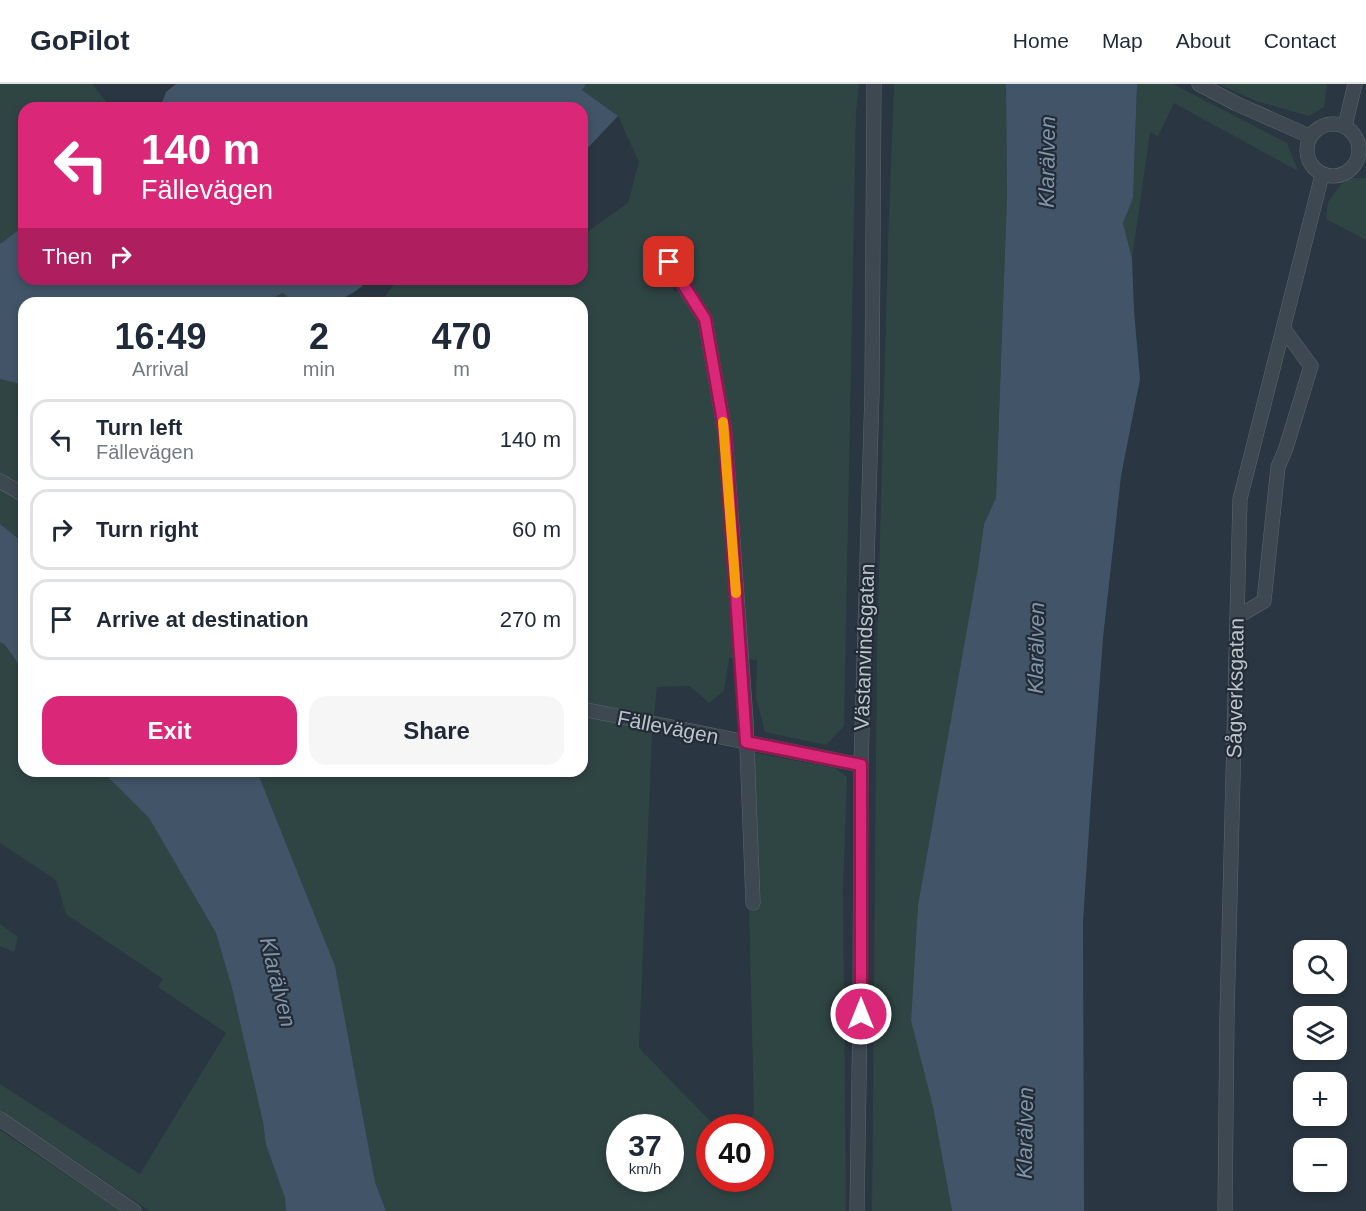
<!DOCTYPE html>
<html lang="en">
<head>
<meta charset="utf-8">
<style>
  :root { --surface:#fff; --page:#f6f6f7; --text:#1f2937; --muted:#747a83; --line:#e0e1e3; --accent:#db2777 }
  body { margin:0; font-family:Arial,sans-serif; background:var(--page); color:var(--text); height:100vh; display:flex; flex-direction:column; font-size:22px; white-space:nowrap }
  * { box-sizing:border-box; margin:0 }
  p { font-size:20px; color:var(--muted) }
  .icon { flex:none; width:33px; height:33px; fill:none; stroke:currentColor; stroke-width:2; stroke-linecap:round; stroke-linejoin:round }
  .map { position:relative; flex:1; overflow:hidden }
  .sheet { position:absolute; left:18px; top:213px; width:570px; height:480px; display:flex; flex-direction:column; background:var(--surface); border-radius:18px; box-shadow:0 3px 9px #0003 }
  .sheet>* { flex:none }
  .top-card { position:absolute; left:18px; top:18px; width:570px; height:183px; border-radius:18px; box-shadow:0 3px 9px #0003; background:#db2777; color:#fff; overflow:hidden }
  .fabs { position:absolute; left:1293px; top:856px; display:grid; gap:12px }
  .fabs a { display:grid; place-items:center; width:54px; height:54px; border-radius:12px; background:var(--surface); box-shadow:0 3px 9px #0003; font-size:30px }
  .speed { position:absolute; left:606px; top:1030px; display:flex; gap:12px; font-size:30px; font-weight:700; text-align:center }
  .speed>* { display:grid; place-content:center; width:78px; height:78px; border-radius:50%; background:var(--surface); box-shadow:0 3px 9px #0003; line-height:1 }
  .speed small { font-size:15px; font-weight:400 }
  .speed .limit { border:9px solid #d22; background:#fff; color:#111 }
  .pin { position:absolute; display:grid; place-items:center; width:51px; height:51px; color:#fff; margin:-26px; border-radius:12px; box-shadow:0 3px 9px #0006 }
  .me { position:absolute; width:66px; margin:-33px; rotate:0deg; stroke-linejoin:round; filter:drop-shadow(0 0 4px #0008) }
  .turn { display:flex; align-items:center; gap:21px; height:126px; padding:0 24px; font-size:27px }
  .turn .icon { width:78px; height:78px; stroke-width:2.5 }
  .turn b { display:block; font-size:42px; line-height:51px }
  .then { display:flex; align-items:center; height:57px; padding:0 24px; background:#0003; gap:12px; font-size:22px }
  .eta { display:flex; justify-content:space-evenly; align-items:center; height:102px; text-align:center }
  .eta b { font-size:36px; font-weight:600; line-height:42px }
  .cta { display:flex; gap:12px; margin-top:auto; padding:12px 24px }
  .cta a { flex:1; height:69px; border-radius:18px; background:var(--accent); color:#fff; font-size:24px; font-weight:600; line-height:69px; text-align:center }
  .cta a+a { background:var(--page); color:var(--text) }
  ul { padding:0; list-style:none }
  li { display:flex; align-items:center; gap:18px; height:81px; margin:0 12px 9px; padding:0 12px; border:3px solid var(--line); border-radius:18px }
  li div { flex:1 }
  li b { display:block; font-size:22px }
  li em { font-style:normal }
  header { display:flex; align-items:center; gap:36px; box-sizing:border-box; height:84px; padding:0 30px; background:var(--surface); border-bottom:2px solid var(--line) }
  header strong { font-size:28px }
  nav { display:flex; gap:33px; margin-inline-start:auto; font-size:21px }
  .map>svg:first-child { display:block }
  .green { fill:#2f4544; fill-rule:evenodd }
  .water { fill:#425568 }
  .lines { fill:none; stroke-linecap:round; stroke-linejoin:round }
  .minor-casing { stroke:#5c666e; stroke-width:15 }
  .minor { stroke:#3e4851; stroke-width:14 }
  .route-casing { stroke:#8e194d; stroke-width:15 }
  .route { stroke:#db2777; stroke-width:10 }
  .slow { stroke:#f59e0b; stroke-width:10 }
  .labels { text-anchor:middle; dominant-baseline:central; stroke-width:4.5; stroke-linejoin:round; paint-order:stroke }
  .street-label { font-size:21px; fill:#bbc3cb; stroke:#232c36 }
  .water-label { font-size:22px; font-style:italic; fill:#8095aa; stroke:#232c36 }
</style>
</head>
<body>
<header>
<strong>GoPilot</strong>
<nav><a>Home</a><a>Map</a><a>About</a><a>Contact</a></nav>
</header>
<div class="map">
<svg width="1366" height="1127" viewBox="0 0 1366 1127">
  <rect width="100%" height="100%" fill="#2a3641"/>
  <path class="green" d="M0 0H92L111 24H24V142L0 160Z
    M586 0H859L856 29 844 642 826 661 765 648 756 613 757 576 729 574 724 607 709 619 690 602 657 603 652 651 639 964 717 1044H710V1095H760V1044H745L754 1028 745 667 835 684 847 693 843 806 846 1127H386L375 1098 335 882 257 687H582V219H380L395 199 391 195H582V148L584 150 628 119 639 78 618 32 582 6ZM675 170 691 198 675 208 657 180ZM620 1044H670V1095H620Z
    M894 0H1006L1007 113 996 414 984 440 978 483 918 821 911 937 933 1023 952 1127H872L877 562 888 161Z
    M1137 0H1173L1287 59 1298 87 1174 19 1158 52 1150 48 1132 175 1123 139 1133 114Z
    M1219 0H1327L1324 23 1309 32 1256 17Z
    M1346 94H1366V156L1326 135 1328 118Z
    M283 209 294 219H263Z
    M0 295 24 301V459L0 440Z
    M0 558 5 561 24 588V687H102L149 734 216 849 232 904 263 1038 266 1061 285 1114 286 1127H150L0 1027V1000L140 1090 226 949 158 903 163 895 66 830 56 796 0 759Z
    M0 840 18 853 14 868 0 862Z
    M0 1046 121 1127H0Z"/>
  <path class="water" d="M176 0H586L582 6 618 32 582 70V24H160L166 8Z
    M1006 0H1137L1133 114 1123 139 1132 175 1134 227 1140 295 1121 392 1103 554 1091 715 1083 838 1084 1127H952L933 1023 911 937 918 821 978 483 984 440 996 414 1007 113Z
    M24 142V195H369C347 220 325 219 294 219L283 209 263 219H24V301L0 295V160Z
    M0 440 24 459V588L5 561 0 558Z
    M102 687H257L335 882 375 1098 386 1127H286L285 1114 266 1061 263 1038 232 904 216 849 149 734Z"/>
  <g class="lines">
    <g class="minor-casing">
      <path id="minor" d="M1199 0 1237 20 1309 52
        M1307 66a26 26 0 1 1 52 0a26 26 0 1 1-52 0Z
        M1345 42 1355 0
        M669 179 705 235 725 349 746 636 753 819
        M0 397 24 411
        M1237 533 1264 517 1278 383 1286 364 1311 282 1283 244
        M582 625 861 681
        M0 1035 134 1127
        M857 1127 860 930 861 681 872 308 874 0
        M1225 1127 1227 932 1240 415 1322 91"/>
    </g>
    <use href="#minor" class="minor"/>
  </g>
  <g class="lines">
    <g class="route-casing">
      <path id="route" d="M669 178 705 235 725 349 746 658 861 681V930"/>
    </g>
    <use href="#route" class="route"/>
    <path class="slow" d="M723 338 736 509"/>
  </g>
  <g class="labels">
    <g class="street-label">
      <text transform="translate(864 563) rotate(-88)">Västanvindsgatan</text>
      <text transform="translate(1235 604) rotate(-89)">Sågverksgatan</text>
      <text transform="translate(668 643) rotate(11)">Fällevägen</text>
    </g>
    <g class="water-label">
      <text transform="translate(1047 78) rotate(-89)">Klarälven</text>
      <text transform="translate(1036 564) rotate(-89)">Klarälven</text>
      <text transform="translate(278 898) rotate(76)">Klarälven</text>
      <text transform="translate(1025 1049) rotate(-89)">Klarälven</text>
    </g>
  </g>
</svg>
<div class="fabs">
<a><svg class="icon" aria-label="search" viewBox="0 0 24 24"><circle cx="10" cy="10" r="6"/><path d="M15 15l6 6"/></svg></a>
<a><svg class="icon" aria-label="layers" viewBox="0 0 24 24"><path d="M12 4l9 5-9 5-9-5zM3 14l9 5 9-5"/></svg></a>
<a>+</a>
<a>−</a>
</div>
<div class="speed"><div>37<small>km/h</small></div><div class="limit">40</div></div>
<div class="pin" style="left:669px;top:178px;background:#d93025"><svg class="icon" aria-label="arrive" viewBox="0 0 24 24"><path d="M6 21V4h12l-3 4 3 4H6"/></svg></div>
<svg class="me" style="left:861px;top:930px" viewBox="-20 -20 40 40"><circle r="17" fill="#db2777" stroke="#fff" stroke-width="3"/><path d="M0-11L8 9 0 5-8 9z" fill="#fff"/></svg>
<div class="top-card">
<div class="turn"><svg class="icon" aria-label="left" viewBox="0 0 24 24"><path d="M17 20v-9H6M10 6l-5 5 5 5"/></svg><div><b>140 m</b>Fällevägen</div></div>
<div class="then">Then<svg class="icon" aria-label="right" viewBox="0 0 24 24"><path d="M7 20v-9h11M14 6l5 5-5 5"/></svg></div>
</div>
<section class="sheet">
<div class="eta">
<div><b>16:49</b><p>Arrival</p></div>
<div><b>2</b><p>min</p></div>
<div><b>470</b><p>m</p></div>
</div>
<ul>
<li><svg class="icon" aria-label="left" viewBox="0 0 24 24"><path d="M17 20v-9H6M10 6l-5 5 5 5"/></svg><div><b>Turn left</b><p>Fällevägen</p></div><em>140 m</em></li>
<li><svg class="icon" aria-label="right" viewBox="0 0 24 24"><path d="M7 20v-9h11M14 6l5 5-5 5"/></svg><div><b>Turn right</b></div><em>60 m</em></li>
<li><svg class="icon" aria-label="arrive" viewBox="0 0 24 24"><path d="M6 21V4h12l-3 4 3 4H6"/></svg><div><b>Arrive at destination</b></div><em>270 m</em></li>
</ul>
<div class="cta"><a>Exit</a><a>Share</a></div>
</section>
</div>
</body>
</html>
